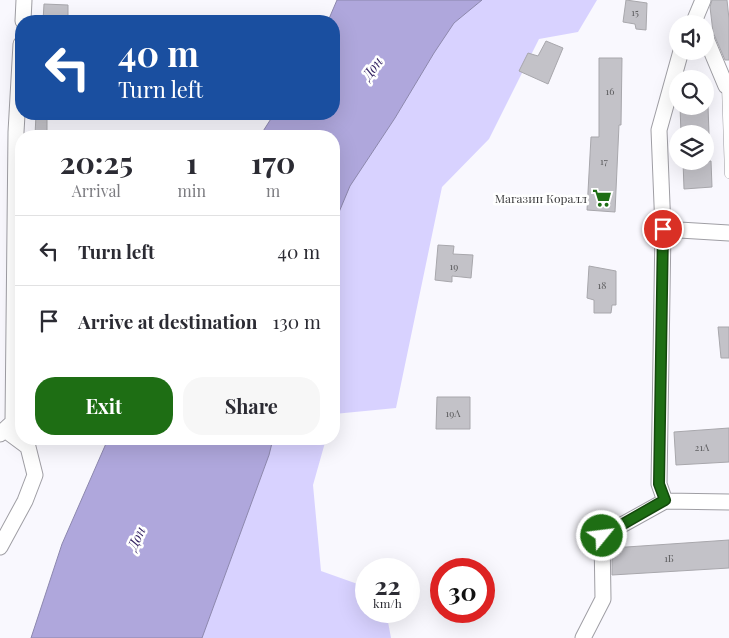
<!DOCTYPE html>
<html lang="en">
<head>
<meta charset="utf-8">
<style>
  :root { --surface:#fff; --page:#f7f7f7; --text:#2b2b33; --muted:#7c7c81; --line:#e1e1e2; --accent:#1e6e14 }
  body { margin:0; font-family:"Playfair Display",serif; background:var(--page); color:var(--text); height:100vh; display:flex; flex-direction:column; font-size:19px; white-space:nowrap }
  * { box-sizing:border-box; margin:0 }
  p { font-size:16px; color:var(--muted) }
  .icon { flex:none; width:28px; height:28px; fill:none; stroke:currentColor; stroke-width:2; stroke-linecap:round; stroke-linejoin:round }
  .map { position:relative; flex:1; overflow:hidden }
  .drawer { position:absolute; left:15px; top:130px; width:325px; height:315px; display:flex; flex-direction:column; background:var(--surface); border-radius:20px; box-shadow:0 5px 20px #0002 }
  .drawer>* { flex:none }
  .banner { position:absolute; left:15px; top:15px; width:325px; height:105px; border-radius:20px; box-shadow:0 5px 20px #0002; background:#1a4fa0; color:#fff; overflow:hidden }
  .fabs { position:absolute; left:669px; top:15px; display:grid; gap:10px }
  .fabs a { display:grid; place-items:center; width:45px; height:45px; border-radius:50%; background:var(--surface); box-shadow:0 5px 20px #0002; font-size:25px }
  .speed { position:absolute; left:355px; top:558px; display:flex; gap:10px; font-size:25px; font-weight:700; text-align:center }
  .speed>* { display:grid; place-content:center; width:65px; height:65px; border-radius:50%; background:var(--surface); box-shadow:0 5px 20px #0002; line-height:1 }
  .speed small { font-size:12px; font-weight:400 }
  .speed .limit { border:8px solid #d22; background:#fff; color:#111 }
  .pin { position:absolute; display:grid; place-items:center; width:42px; height:42px; color:#fff; margin:-21px; border:2px solid #fff; border-radius:50%; box-shadow:0 1px 5px #0007 }
  .me { position:absolute; width:55px; margin:-28px; rotate:61deg; stroke-linejoin:round; filter:drop-shadow(0 0 4px #0008) }
  .turn { display:flex; align-items:center; gap:18px; height:105px; padding:0 20px; font-size:22px }
  .turn .icon { width:65px; height:65px; stroke-width:2.5 }
  .turn b { display:block; font-size:35px; line-height:42px }
  .eta { display:flex; justify-content:space-evenly; align-items:center; height:85px; text-align:center }
  .eta b { font-size:30px; font-weight:700; line-height:35px }
  .button { display:flex; gap:10px; margin-top:auto; padding:10px 20px }
  .button a { flex:1; height:58px; border-radius:20px; background:var(--accent); color:#fff; font-size:20px; font-weight:700; line-height:58px; text-align:center }
  .button a+a { background:var(--page); color:var(--text) }
  ul { padding:0; list-style:none }
  li { display:flex; align-items:center; gap:15px; height:70px; padding:0 20px; border-top:1px solid var(--line) }
  li div { flex:1 }
  li b { display:block; font-size:19px }
  li em { font-style:normal }
  .map>svg:first-child { display:block }
  .green { fill:#d8d2ff }
  .water { fill:#afa7dc; stroke:#8c87ad }
  .building { fill:#c3c2c8; stroke:#a8a7ac }
  .lines { fill:none; stroke-linecap:round; stroke-linejoin:round }
  .service-casing { stroke:#9f9ea4; stroke-width:9 }
  .minor-casing { stroke:#9f9ea4; stroke-width:17 }
  .service { stroke:#fff; stroke-width:8 }
  .minor { stroke:#fff; stroke-width:15 }
  .route-casing { stroke:#14480d; stroke-width:12 }
  .route { stroke:#1e6e14; stroke-width:9 }
  .labels { text-anchor:middle; dominant-baseline:central; stroke-width:5; stroke-linejoin:round; paint-order:stroke }
  .number-label { font-size:10px; fill:#5e5e60 }
  .poi-label { font-size:12px; fill:#3c3c3e; stroke:#fff; text-anchor:end }
  .water-label { font-size:14px; font-style:italic; fill:#362564; stroke:#fff }
</style>
</head>
<body>
<div class="map">
<svg width="729" height="638" viewBox="0 0 729 638">
  <rect width="100%" height="100%" fill="#f9f8fe"/>
  <path class="green" d="M482 0H597L578 32 539 39 489 139 442 187 396 408 334 414V224L350 186 395 118 434 53 454 23Z
    M273 439H326L313 485 321 571 366 587V611H386L391 638H202L269 455Z"/>
  <path class="water" d="M337 0H482L454 23 434 53 395 118 350 186 334 224V136H260L274 114H334V21H328Z
    M108 439H273L269 455 202 638H31L62 544Z"/>
  <path class="building" d="M626 0 647 3 646 30 636 29 635 24 623 22Z
    M712 0H727L729 19V60H725L713 32 710 7Z
    M44 4 68 5V21H43Z
    M546 41 563 48 548 84 519 71 528 53 538 56Z
    M599 58H622L621 125H619L615 212 587 210 591 137H599Z
    M680 106H708L709 134H681Z
    M36 114H47V136H35Z
    M683 161H711L712 187 684 189Z
    M438 245 454 246 453 254 473 255 471 278 452 276V282L435 280Z
    M589 266 616 271V305H612L611 313H594V300L587 298Z
    M718 327H729V358H721Z
    M437 397H470V429H436Z
    M729 428V462L676 465 674 432Z
    M729 540V568L612 575V548Z"/>
  <g class="lines">
    <g class="service-casing">
      <path id="service" d="M726 86 729 174"/>
    </g>
    <g class="minor-casing">
      <path id="minor" d="M23 21 24 0
        M693 24 703 0
        M705 36 726 86 729 85
        M681 51 659 130 663 229 729 233
        M663 229 659 484 665 501 729 502
        M0 434 13 422 16 132 21 44
        M0 547 25 501 35 475 28 447 5 430
        M583 638 603 599 602 536 665 501"/>
    </g>
    <use href="#service" class="service"/>
    <use href="#minor" class="minor"/>
  </g>
  <g class="lines">
    <g class="route-casing">
      <path id="route" d="M602 536 665 500 659 484 663 229"/>
    </g>
    <use href="#route" class="route"/>
  </g>
  <defs>
    <g id="supermarket-bare" transform="scale(1.5)"><path d="M-6-5.5h2.5l.6 2H6L4.5 2H-2.5L-4.4-4H-6ZM-1.5 3.2a1.3 1.3 0 1 0 .1 0ZM3 3.2a1.3 1.3 0 1 0 .1 0Z" fill="#1e6e14" stroke="#fff" stroke-width="2.5" paint-order="stroke"/></g>
  </defs>
  <g fill-rule="evenodd">
    <use href="#supermarket-bare" x="602" y="198"/>
  </g>
  <g class="labels">
    <g class="number-label">
      <text x="635" y="12">15</text>
      <text x="610" y="91">16</text>
      <text x="604" y="161">17</text>
      <text x="454" y="266">19</text>
      <text x="602" y="285">18</text>
      <text x="453" y="413">19А</text>
      <text x="702" y="447">21А</text>
      <text x="669" y="558">1Б</text>
    </g>
    <g class="poi-label">
      <text x="587" y="198">Магазин Коралл</text>
    </g>
    <g class="water-label">
      <text transform="translate(372 68) rotate(-54)">Дон</text>
      <text transform="translate(136 538) rotate(-65)">Дон</text>
    </g>
  </g>
</svg>
<div class="fabs">
<a><svg class="icon" aria-label="sound" viewBox="0 0 24 24"><path d="M4 9h4l5-4v14l-5-4H4zM17 9q2 3 0 6"/></svg></a>
<a><svg class="icon" aria-label="search" viewBox="0 0 24 24"><circle cx="10" cy="10" r="6"/><path d="M15 15l6 6"/></svg></a>
<a><svg class="icon" aria-label="layers" viewBox="0 0 24 24"><path d="M12 4l9 5-9 5-9-5zM3 14l9 5 9-5"/></svg></a>
</div>
<div class="speed"><div>22<small>km/h</small></div><div class="limit">30</div></div>
<div class="pin" style="left:663px;top:229px;background:#d93025"><svg class="icon" aria-label="arrive" viewBox="0 0 24 24"><path d="M6 21V4h12l-3 4 3 4H6"/></svg></div>
<svg class="me" style="left:602px;top:536px" viewBox="-20 -20 40 40"><circle r="17" fill="#1e6e14" stroke="#fff" stroke-width="3"/><path d="M0-11L8 9 0 5-8 9z" fill="#fff"/></svg>
<div class="banner">
<div class="turn"><svg class="icon" aria-label="left" viewBox="0 0 24 24"><path d="M17 20v-9H6M10 6l-5 5 5 5"/></svg><div><b>40 m</b>Turn left</div></div>
</div>
<section class="drawer">
<div class="eta">
<div><b>20:25</b><p>Arrival</p></div>
<div><b>1</b><p>min</p></div>
<div><b>170</b><p>m</p></div>
</div>
<ul>
<li><svg class="icon" aria-label="left" viewBox="0 0 24 24"><path d="M17 20v-9H6M10 6l-5 5 5 5"/></svg><div><b>Turn left</b></div><em>40 m</em></li>
<li><svg class="icon" aria-label="arrive" viewBox="0 0 24 24"><path d="M6 21V4h12l-3 4 3 4H6"/></svg><div><b>Arrive at destination</b></div><em>130 m</em></li>
</ul>
<div class="button"><a>Exit</a><a>Share</a></div>
</section>
</div>
</body>
</html>
